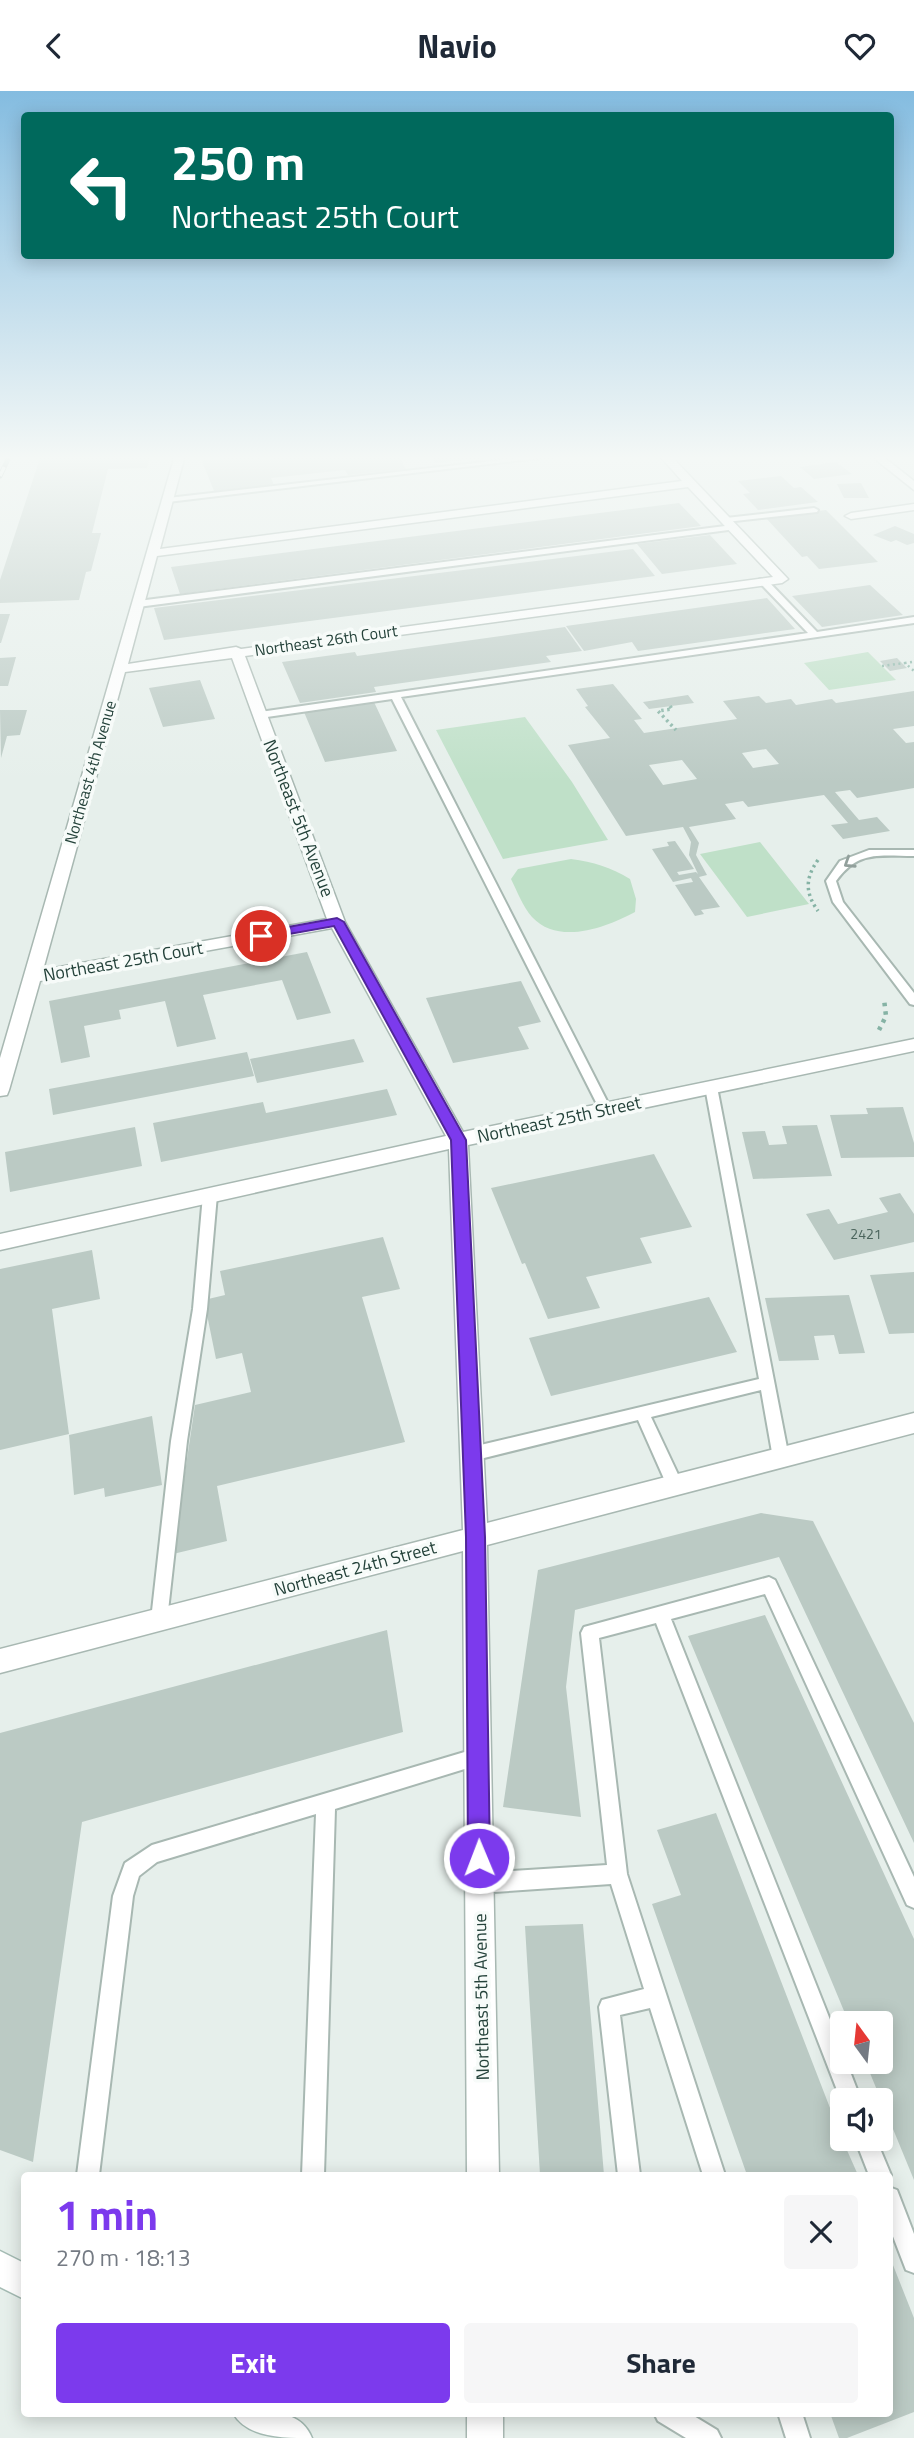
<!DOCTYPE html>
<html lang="en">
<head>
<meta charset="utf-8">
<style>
  :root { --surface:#fff; --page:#f6f6f7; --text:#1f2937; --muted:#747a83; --accent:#7c3aed }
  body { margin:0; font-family:"Titillium Web",sans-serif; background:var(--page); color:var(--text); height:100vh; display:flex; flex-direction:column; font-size:26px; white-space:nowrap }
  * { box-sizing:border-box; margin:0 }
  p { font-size:23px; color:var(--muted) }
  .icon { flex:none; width:38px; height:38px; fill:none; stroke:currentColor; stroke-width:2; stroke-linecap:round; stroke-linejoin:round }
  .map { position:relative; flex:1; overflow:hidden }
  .details { position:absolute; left:21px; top:2081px; width:872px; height:245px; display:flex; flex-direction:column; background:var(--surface); border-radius:7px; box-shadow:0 4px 18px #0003 }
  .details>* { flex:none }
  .banner { position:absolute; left:21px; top:21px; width:873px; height:147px; border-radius:7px; box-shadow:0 4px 18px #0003; background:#00695c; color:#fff; overflow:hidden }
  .needle { width:46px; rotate:345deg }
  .fabs { position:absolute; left:830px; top:1920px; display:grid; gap:14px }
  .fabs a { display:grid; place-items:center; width:63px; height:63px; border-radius:7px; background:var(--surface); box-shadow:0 4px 18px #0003; font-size:35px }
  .pin { position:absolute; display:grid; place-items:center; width:60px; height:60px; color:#fff; margin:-30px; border:4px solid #fff; border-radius:50%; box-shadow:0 2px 7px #0007 }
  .me { position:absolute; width:77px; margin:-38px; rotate:359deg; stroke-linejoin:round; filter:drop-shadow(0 0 5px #0008) }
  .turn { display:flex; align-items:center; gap:24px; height:147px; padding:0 35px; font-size:32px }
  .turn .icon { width:91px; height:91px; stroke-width:2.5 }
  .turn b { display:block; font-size:49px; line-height:60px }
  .round { display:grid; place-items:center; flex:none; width:74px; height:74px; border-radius:7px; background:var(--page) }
  .summary { display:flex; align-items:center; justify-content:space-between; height:119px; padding:0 35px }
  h1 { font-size:42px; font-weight:700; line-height:52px; color:var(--accent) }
  .cta { display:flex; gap:14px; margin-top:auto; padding:14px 35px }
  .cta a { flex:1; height:80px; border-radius:7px; background:var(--accent); color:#fff; font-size:28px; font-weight:700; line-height:80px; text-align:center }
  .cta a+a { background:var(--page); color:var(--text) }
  header { display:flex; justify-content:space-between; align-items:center; height:91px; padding:0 35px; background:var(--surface); font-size:32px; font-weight:700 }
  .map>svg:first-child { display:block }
  .green { fill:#bfe0c8 }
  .building { fill:#bbcac4; fill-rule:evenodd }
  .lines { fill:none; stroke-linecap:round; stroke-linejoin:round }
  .service-casing { stroke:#a8b8b2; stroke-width:4 }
  .minor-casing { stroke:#a8b8b2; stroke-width:3 }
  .secondary-casing { stroke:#a4bbb3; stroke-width:3 }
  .path-far2 { stroke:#86b3a5; stroke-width:2.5; stroke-dasharray:2 3.5; stroke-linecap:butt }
  .path-far1 { stroke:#86b3a5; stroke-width:3.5; stroke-dasharray:2.5 3.5; stroke-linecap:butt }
  .path { stroke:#86b3a5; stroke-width:4.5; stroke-dasharray:3.5 5; stroke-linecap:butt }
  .service { fill:#fff; fill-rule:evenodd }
  .minor { fill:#fff; fill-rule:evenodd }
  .secondary { fill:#fff; fill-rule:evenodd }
  .rail-casing { stroke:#5f7d75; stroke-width:5 }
  .rail { stroke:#f7fbf9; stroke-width:3.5; stroke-dasharray:10; stroke-linecap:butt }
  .oneway { stroke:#92a09c }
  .route { fill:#7c3aed; stroke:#51269a; stroke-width:2 }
  .labels { text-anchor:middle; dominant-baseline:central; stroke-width:7; stroke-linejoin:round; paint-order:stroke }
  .number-label { font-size:14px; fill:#4a645c }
  .far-street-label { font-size:16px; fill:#24423a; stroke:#f7fbf9 }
  .street-label { font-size:18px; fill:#24423a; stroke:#f7fbf9 }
</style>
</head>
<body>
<header><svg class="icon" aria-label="back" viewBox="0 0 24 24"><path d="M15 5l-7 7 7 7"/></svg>Navio<svg class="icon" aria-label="heart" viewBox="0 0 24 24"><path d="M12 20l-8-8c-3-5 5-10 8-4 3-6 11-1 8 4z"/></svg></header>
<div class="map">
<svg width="914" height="2347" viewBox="0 0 914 2347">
  <rect width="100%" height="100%" fill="#e6efeb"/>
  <path class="green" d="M868 561 896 589 829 599 804 572Z
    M525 626 572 691 608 749 503 768 436 639Z
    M760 751 809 813 747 826 700 763Z
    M571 768C594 771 610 776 630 788L636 808 635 821C607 836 559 855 532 826 523 816 517 800 511 788L518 778Z"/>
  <path class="building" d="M41 364H150L147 377 108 378 92 442H101L91 480 86 481 79 509 0 512V489Z
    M259 364 261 369 308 364H398L406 378 348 384 345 379 271 387 274 394 214 400 202 370Z
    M431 364H490V366L436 372Z
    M836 371 852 383 814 388 800 376Z
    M781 385 794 397 801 396 818 411 758 419 743 403 750 402 738 390Z
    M861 392 869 407H844L837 393Z
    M679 412 701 435 180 503 171 476Z
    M826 419 878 471 819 478 807 465 802 466 765 426Z
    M895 435 914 443V452L907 454 896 449 891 451 873 444Z
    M710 444 737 473 662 483 637 453Z
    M633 458 655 485 164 549 154 517Z
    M870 494 903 524 822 536 792 505Z
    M767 507 795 538 638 560 632 551 584 560 566 535Z
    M0 523H10L1 552H0Z
    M565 536 582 560 546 565 551 571 374 596 376 601 300 612 282 571 355 561 357 565Z
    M16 566 8 595H0V567Z
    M897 567 907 577 890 580 880 570Z
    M200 589 215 628 163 636 149 597Z
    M613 593 642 628 634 629 644 642 737 628 723 610 759 605 766 612 791 608 796 614 832 608 836 612 914 600V635L893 638 906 652 914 651V697L857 707 850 699 835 701 859 729 877 726 890 740 843 748 831 734 848 732 824 704 748 716 743 710 725 713 736 728 689 736 699 752 696 764 707 784 699 786 720 816 701 819 704 823 695 825 675 794 693 791 691 787 673 791 652 758 669 755 667 751 675 750 694 778 677 781 679 784 696 781 698 783 689 764 691 751 683 736 626 745 568 654 610 647 585 616 588 615 576 598ZM766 658 779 673 753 677 742 662ZM682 669 697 688 663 694 649 674Z
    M688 604 694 612 649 618 643 611Z
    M374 611 397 660 325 671 304 621Z
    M0 619H27L20 644 7 645 1 667Z
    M307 861 331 922 297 929 282 889 203 904 216 948 177 956 165 910 119 919 121 928 84 935 90 966 61 972 49 910Z
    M521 890 541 931 518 936 529 958 453 972 426 907Z
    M354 948 364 971 257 992 250 968Z
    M247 961 254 985 53 1024 49 998Z
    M387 998 397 1024 161 1071 153 1032 263 1011 266 1022Z
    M903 1016 914 1052V1066L841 1067 830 1024 868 1023 866 1017Z
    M817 1034 832 1085 753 1088 742 1041 765 1040 769 1054 787 1053 782 1035Z
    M135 1036 142 1075 10 1101 5 1061Z
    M654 1063 692 1136 640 1147 652 1172 586 1186 600 1217 548 1228 525 1172 522 1173 491 1097Z
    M900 1102 914 1123V1151L834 1169 806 1123 829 1118 838 1133 888 1121 879 1107Z
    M383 1146 400 1198 362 1206 405 1351 217 1395 227 1450 173 1463 195 1314 251 1301 242 1262 216 1268 204 1209 225 1204 220 1180Z
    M92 1159 100 1208 52 1218 69 1343 0 1359V1178Z
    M914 1181V1242L889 1243 870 1184Z
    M849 1204 865 1262 839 1263 834 1244 814 1245 819 1269 779 1270 765 1207Z
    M709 1206 737 1261 551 1305 529 1247Z
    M152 1325 162 1394 105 1406 104 1397 74 1404 69 1344Z
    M761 1422 813 1430 914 1632V1752L779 1466 575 1519 566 1596 581 1726 503 1716 538 1479Z
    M765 1524 914 1848V2089L865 1970H880V1932H849L688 1545Z
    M387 1539 403 1641 82 1731 33 2071 0 2059V1642Z
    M716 1722 842 2048 858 2084H747L652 1813 681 1804 657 1739Z
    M583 1833 604 2084H540L525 1835Z
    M889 2164 914 2227V2321L847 2347H839L830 2322H889Z"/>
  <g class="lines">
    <g class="service-casing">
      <path id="service" d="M544 364H565L168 411 164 409 168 407Z
        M814 417 818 419 817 421 726 431 722 429 726 427Z
        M733 434 737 436 736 438 138 516 134 513 138 510Z
        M760 488H766L817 541 914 526V532L401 606 611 1018 605 1022 601 1021 392 608 260 627 255 624 260 621 808 542 760 492Z
        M869 759H914V765C879 765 859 759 836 790L843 811 914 902V914L910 913 833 811 826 790 840 770Z
        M711 992 717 996 789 1367 787 1372 781 1374 775 1372 773 1367 761 1299 651 1326 683 1394 681 1399 675 1401 669 1399 638 1329 472 1370 466 1368 464 1363 466 1358 472 1356 759 1288 705 996Z
        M210 1099 217 1104 207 1218 187 1350 167 1529 165 1535 159 1537 153 1535 151 1529 171 1350 193 1218 203 1104Z
        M769 1486 775 1489 914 1786V1817L907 1814 765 1503 671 1528 842 1959V1970H846L861 2009H842V2012L656 1532 599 1547 627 1783 725 2084H703L650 1917 620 1924 640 2084H618L599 1916 602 1909 644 1898 611 1793 479 1802 472 1799 469 1792 472 1785 479 1782 607 1774 581 1542 584 1536Z
        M478 1657 484 1660 487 1666 484 1672 335 1718 324 2084H302L316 1723 157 1771 139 1785 133 1805 99 2084H77L113 1805 125 1772 152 1754Z
        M855 2048H876L891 2084 889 2088V2084H869Z
        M889 2096 897 2099 914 2143V2182L906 2179 889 2135Z
        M654 2322H689L717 2339 721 2347H686L658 2330Z
        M778 2322H802L810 2347H786Z"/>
    </g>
    <g class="minor-casing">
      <path id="minor" d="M175 364H185L160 458 682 390 659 364H670L788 488 782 492 245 565 345 831 463 1041 914 948V960L468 1054 487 1432 914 1322V1342L487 1454 499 2084H467L463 1460 0 1582V1558L463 1439 449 1058 0 1159V1143L446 1045 332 837 40 890 9 999 7 1004 0 1005V967ZM688 396 773 486 241 558 236 556 128 573 157 465ZM232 567 327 828 43 879 125 581Z
        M870 364H881L914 390V399Z
        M914 413V419L851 428 845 425 851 422Z
        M467 2322H503V2347H467Z"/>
    </g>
    <g class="secondary-casing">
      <path id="secondary" d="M0 2160 24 2172V2208L0 2196Z
        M233 2322C263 2322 299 2315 312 2347 283 2347 247 2347 233 2322Z"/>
    </g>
    <path class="path-far2" d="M912 571 905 572 914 580
      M882 575 905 572"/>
    <path class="path-far1" d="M670 615 672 618 658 620 676 639
      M818 769C805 787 805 802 818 820"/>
    <path class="path" d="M879 939 886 925 884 908"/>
    <use href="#service" class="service"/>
    <use href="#minor" class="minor"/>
    <use href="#secondary" class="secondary"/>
    <g class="rail-casing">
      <path id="rail" d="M0 385 10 364"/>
    </g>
    <use href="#rail" class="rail"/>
  </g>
  <defs><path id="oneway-chevron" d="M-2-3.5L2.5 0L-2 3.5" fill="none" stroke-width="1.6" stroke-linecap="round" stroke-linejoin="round" transform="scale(1.75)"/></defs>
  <use class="oneway" href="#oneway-chevron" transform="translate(849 772) rotate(147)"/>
  <linearGradient id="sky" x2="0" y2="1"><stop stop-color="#84bce0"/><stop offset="0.53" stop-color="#f4f8f6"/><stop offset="1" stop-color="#f4f8f6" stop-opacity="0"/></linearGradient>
  <rect width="914" height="692" fill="url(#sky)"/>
  <path class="route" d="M337 827 344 831 466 1049 485 1446 490 1767 487 1775 479 1778 471 1775 468 1767 466 1446 451 1049 334 835 261 848 255 845 261 841Z"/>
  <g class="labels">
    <g class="number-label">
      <text x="866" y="1142">2421</text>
    </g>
    <g class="far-street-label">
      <text transform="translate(326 549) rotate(-8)">Northeast 26th Court</text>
      <text transform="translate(90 681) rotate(-74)">Northeast 4th Avenue</text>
    </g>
    <g class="street-label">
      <text transform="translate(299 727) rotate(69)">Northeast 5th Avenue</text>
      <text transform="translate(123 870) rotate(-10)">Northeast 25th Court</text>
      <text transform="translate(559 1028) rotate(-12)">Northeast 25th Street</text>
      <text transform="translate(355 1477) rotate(-15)">Northeast 24th Street</text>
      <text transform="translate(481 1906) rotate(-91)">Northeast 5th Avenue</text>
    </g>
  </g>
</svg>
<div class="fabs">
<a><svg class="needle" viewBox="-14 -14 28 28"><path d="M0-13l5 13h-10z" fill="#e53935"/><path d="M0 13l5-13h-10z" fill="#747a83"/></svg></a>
<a><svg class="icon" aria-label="sound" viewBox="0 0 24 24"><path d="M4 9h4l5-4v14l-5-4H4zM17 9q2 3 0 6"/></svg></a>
</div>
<div class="pin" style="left:261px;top:845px;background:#d93025"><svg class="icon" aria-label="arrive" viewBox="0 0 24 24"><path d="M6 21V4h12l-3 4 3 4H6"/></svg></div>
<svg class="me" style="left:479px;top:1767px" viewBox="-20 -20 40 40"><circle r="17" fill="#7c3aed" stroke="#fff" stroke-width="3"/><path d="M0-11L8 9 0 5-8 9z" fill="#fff"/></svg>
<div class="banner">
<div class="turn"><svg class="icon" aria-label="left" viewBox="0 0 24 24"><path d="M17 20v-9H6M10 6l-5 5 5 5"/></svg><div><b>250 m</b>Northeast 25th Court</div></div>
</div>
<section class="details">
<div class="summary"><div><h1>1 min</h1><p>270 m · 18:13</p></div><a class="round"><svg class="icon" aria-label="close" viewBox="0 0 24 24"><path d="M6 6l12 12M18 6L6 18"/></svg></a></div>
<div class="cta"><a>Exit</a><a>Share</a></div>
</section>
</div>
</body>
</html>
